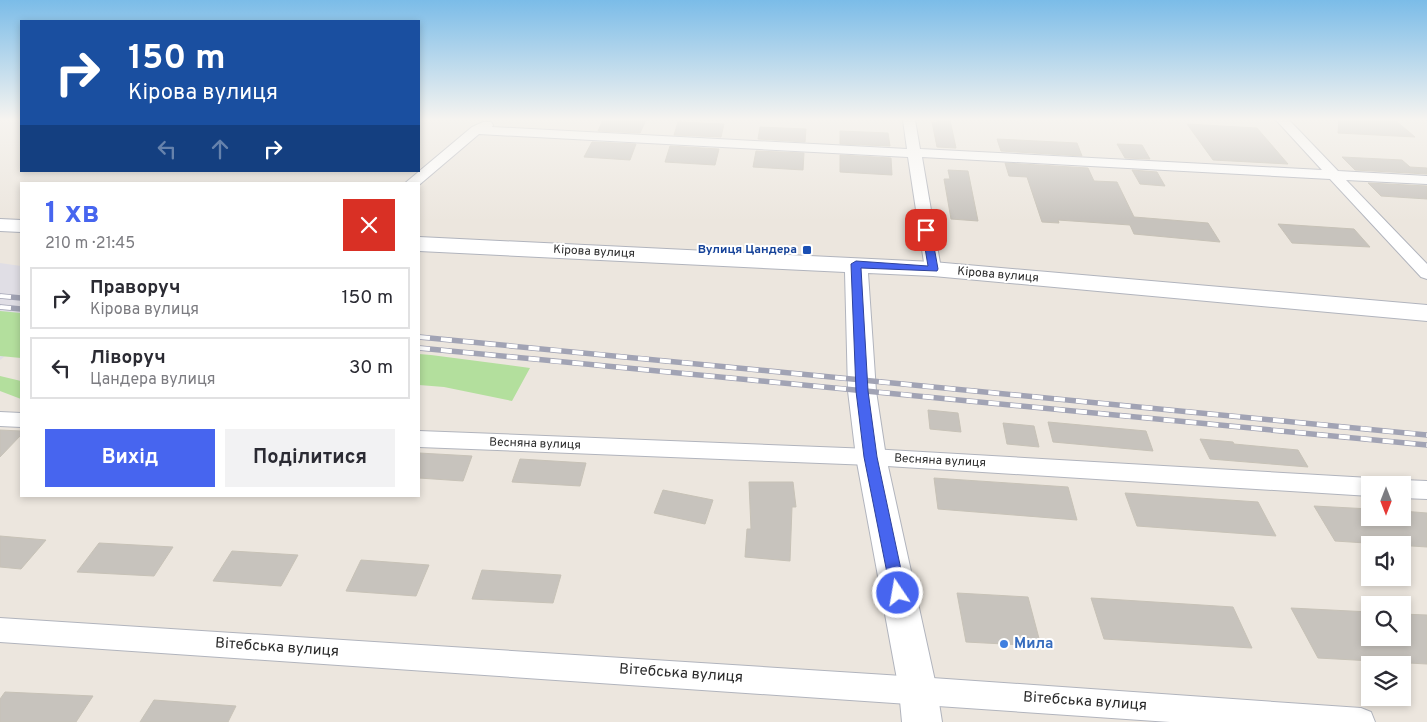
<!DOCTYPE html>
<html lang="uk">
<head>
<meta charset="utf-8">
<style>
  :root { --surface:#fff; --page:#f2f2f3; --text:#2b2b33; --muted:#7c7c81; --line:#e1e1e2; --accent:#4765ef }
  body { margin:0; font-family:Overpass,sans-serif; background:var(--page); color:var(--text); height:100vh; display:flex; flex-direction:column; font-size:19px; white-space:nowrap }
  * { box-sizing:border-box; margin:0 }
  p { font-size:16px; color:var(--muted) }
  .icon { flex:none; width:28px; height:28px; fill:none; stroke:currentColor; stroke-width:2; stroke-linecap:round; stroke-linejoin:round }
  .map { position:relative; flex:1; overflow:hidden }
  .sheet { position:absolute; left:20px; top:182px; width:400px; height:315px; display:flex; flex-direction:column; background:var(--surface); border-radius:0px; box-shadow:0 2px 8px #0003 }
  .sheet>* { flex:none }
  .guide { position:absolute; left:20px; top:20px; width:400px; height:152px; border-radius:0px; box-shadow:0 2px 8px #0003; background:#1a4fa0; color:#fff; overflow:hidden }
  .needle { width:32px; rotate:180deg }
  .controls { position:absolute; left:1361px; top:476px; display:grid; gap:10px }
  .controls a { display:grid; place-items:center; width:50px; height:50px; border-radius:0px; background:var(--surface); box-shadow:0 2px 8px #0003; font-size:25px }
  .pin { position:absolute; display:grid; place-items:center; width:42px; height:42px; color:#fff; margin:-21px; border-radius:10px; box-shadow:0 2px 8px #0006 }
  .me { position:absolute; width:55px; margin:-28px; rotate:348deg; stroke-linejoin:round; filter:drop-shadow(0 0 4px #0008) }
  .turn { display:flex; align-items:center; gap:18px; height:105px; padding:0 25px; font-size:22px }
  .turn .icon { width:65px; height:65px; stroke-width:2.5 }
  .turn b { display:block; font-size:35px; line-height:42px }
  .lanes { display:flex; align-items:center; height:48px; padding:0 25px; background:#0003; justify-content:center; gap:25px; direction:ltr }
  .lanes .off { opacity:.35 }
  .round { display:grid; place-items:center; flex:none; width:52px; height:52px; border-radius:0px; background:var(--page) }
  .headline { display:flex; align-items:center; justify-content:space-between; height:85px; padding:0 25px }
  h1 { font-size:30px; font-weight:700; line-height:38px; color:var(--accent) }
  .button { display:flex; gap:10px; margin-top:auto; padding:10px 25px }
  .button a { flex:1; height:58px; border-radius:0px; background:var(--accent); color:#fff; font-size:20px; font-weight:700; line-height:58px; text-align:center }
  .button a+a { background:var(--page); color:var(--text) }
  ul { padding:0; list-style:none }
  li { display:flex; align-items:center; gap:15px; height:62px; margin:0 10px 8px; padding:0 15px; border:2px solid var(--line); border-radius:0px }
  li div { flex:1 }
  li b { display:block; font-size:19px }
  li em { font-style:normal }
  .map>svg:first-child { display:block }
  .industrial { fill:#e0dee5 }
  .green { fill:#b3df9d }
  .building { fill:#c7c3bd; stroke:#c7c2b7 }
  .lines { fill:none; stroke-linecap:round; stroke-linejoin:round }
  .street-casing { stroke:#b1b4bd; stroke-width:2 }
  .secondary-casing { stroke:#b1b4bd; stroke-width:2 }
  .street { fill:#fff; fill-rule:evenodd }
  .secondary { fill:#fff; fill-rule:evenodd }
  .rail-casing { stroke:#a1a3b4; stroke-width:5.5 }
  .rail { stroke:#fff; stroke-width:4; stroke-dasharray:11; stroke-linecap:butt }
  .route { fill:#4765ef; stroke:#2e429b }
  .transit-dot { fill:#1a4fb4; stroke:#fff; stroke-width:2 }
  .shop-dot { fill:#3f7fe0; stroke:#fff; stroke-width:2 }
  .labels { text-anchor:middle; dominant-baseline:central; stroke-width:4; stroke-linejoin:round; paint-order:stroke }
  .transit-label { font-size:12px; font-weight:bold; fill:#164399; stroke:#fff; text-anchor:end }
  .street-label { font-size:12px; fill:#2b2b2b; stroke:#fff }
  .near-shop-label { font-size:15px; font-weight:bold; fill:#366cbe; stroke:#fff; text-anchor:start }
  .near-street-label { font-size:15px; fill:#2b2b2b; stroke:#fff }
</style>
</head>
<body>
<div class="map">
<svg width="1427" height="722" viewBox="0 0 1427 722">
  <rect width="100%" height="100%" fill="#ece6de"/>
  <path class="industrial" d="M0 263 21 266V343L0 360Z"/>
  <path class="green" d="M0 311 21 313V358L0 356Z
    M419 354 431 355 530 368 512 401 444 387 419 385Z
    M0 376 21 381V399L0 391Z"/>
  <path class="building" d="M603 120H646L640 133 598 131Z
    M937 120H950L956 148 937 147 932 122 937 123Z
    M1339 120H1395L1415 137 1338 133Z
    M678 122 724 124 721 137 674 135Z
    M1187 124 1257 128 1288 164 1213 160Z
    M760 127 806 129 805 142 758 139Z
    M840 131 888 133 890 146 840 144Z
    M997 139 1077 143 1082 156 1001 151Z
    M592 142 636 144 630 160 584 157Z
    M1117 144 1142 145 1150 159 1125 158Z
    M670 146 719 149 715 165 665 162Z
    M756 151 804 153 803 170 753 167Z
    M840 155 891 158 892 175 840 172Z
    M1342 157 1402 160 1410 167 1427 168V174L1355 170Z
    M1005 163 1088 168 1094 181 1117 182 1134 217 1208 223 1220 242 1134 234 1130 225 1058 220 1059 223 1042 222 1027 177 1009 176Z
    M948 170 968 171 978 221 951 219 944 179H950Z
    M1132 170 1157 172 1165 186 1140 184Z
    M1368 183 1427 186V199L1381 196Z
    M1278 224 1354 229 1370 247 1292 243Z
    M928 410 958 413 961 432 930 429Z
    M1048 422 1146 431 1153 451 1053 442Z
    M1003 423 1034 426 1039 447 1007 444Z
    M0 430 21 431V435L0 457Z
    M1200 439 1233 442 1234 444 1298 450 1308 467 1210 459Z
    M419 453 472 456 463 481 419 478Z
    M520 459 586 463 580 486 512 482Z
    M934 478 1068 487 1077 520 938 509Z
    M749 482H793L796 507H792L790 561 745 557 747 529H751Z
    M663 490 713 500 705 524 654 513Z
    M1125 493 1258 502 1276 536 1137 526Z
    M1314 506 1370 509V518H1402V511L1427 513V547L1335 541Z
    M0 536 46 540 21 569 0 567Z
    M99 543 173 547 154 576 77 572Z
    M232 551 298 555 281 586 213 581Z
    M361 560 429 565 416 596 346 591Z
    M482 570 561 575 553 603 472 599Z
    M957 593 1028 597 1041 646 966 642Z
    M1091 598 1233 607 1252 648 1104 639Z
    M1291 608 1370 612V638H1402V614L1427 615V664L1318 658Z
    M5 692 93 696 76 722H0V699Z
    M154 700 236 706 228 722H140Z"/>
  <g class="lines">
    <g class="street-casing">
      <path id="street" d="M903 120H915L920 149 1322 170 1276 120H1289L1338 171 1427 176V184L1346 180 1427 264V279L1421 277 1330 179 922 157 941 269 939 272H927L925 269 908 157 479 134 419 185 404 184 472 127 483 122H491L493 125 492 127 907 149Z
        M0 412 21 413V427L0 426Z
        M419 431 871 449 1370 478 1378 481 1380 485H1370V496L871 465 419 447Z
        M1402 480 1427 481V499L1402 498V485H1393Z
        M0 618 918 677 1361 708 1371 712 1375 722H1170L0 642Z"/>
    </g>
    <g class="secondary-casing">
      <path id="secondary" d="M0 219 21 220V232L0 231Z
        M419 237 933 262 1427 305V321L933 276 868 273 876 391 886 457 937 690 942 722H902L899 690 856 457 848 391 845 272 419 251Z"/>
    </g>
    <use href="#street" class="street"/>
    <use href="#secondary" class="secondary"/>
    <g class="rail-casing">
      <path id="rail" d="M0 296 21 298
        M0 307 21 309
        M419 337 1427 435
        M419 348 1427 445"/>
    </g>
    <use href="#rail" class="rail"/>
  </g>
  <linearGradient id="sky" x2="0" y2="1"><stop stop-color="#7bbce8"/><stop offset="0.54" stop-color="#f6f4f0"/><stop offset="1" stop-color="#f6f4f0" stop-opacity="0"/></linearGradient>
  <rect width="1427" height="221" fill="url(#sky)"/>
  <path class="route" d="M923 228H926L931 230 938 269 937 271 861 268 868 391 877 457 906 593 904 597 898 599 893 597 891 593 864 457 856 391 851 264 856 261 928 266 922 230Z"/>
  <rect class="transit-dot" x="802" y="245" width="10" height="10" rx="2.5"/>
  <circle class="shop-dot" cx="1004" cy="644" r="5"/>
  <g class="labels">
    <g class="transit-label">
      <text x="797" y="250">Вулиця Цандера</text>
    </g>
    <g class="street-label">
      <text transform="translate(594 252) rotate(3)">Кірова вулиця</text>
      <text transform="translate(998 275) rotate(5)">Кірова вулиця</text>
      <text transform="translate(535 444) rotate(2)">Весняна вулиця</text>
      <text transform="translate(940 461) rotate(3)">Весняна вулиця</text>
    </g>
    <g class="near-shop-label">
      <text x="1014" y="644">Мила</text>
    </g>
    <g class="near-street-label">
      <text transform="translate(277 648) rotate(4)">Вітебська вулиця</text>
      <text transform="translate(681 674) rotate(4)">Вітебська вулиця</text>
      <text transform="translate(1085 702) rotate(4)">Вітебська вулиця</text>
    </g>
  </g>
</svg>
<div class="controls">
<a><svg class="needle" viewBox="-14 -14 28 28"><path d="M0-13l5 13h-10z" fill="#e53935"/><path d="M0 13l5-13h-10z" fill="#7c7c81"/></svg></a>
<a><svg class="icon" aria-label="sound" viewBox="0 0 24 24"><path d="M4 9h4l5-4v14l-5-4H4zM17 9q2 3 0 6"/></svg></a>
<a><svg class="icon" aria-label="search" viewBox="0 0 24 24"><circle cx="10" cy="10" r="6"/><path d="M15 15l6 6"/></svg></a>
<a><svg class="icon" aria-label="layers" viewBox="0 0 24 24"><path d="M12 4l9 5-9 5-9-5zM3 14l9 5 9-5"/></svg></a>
</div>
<div class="pin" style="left:926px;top:230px;background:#d93025"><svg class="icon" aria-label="arrive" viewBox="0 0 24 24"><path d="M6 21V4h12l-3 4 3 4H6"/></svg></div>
<svg class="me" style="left:898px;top:593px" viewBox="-20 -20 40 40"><circle r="17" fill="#4765ef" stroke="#fff" stroke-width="3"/><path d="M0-11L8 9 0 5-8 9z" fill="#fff"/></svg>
<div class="guide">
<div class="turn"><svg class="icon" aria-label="right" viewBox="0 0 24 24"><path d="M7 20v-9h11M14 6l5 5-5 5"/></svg><div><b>150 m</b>Кірова вулиця</div></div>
<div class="lanes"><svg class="icon off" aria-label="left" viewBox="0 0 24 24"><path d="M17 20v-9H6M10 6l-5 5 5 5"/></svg><svg class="icon off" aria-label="ahead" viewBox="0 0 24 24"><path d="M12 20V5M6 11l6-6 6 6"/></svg><svg class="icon" aria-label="right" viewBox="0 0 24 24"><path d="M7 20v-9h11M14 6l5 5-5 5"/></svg></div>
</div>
<section class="sheet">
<div class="headline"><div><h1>1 хв</h1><p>210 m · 21:45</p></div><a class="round" style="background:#d93025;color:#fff"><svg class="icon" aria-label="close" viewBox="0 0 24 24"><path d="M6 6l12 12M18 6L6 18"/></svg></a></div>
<ul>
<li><svg class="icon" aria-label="right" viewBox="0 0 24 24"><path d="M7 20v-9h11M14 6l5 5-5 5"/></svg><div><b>Праворуч</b><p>Кірова вулиця</p></div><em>150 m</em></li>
<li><svg class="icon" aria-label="left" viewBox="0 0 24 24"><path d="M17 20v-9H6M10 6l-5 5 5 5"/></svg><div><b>Ліворуч</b><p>Цандера вулиця</p></div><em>30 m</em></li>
</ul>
<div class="button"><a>Вихід</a><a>Поділитися</a></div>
</section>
</div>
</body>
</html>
